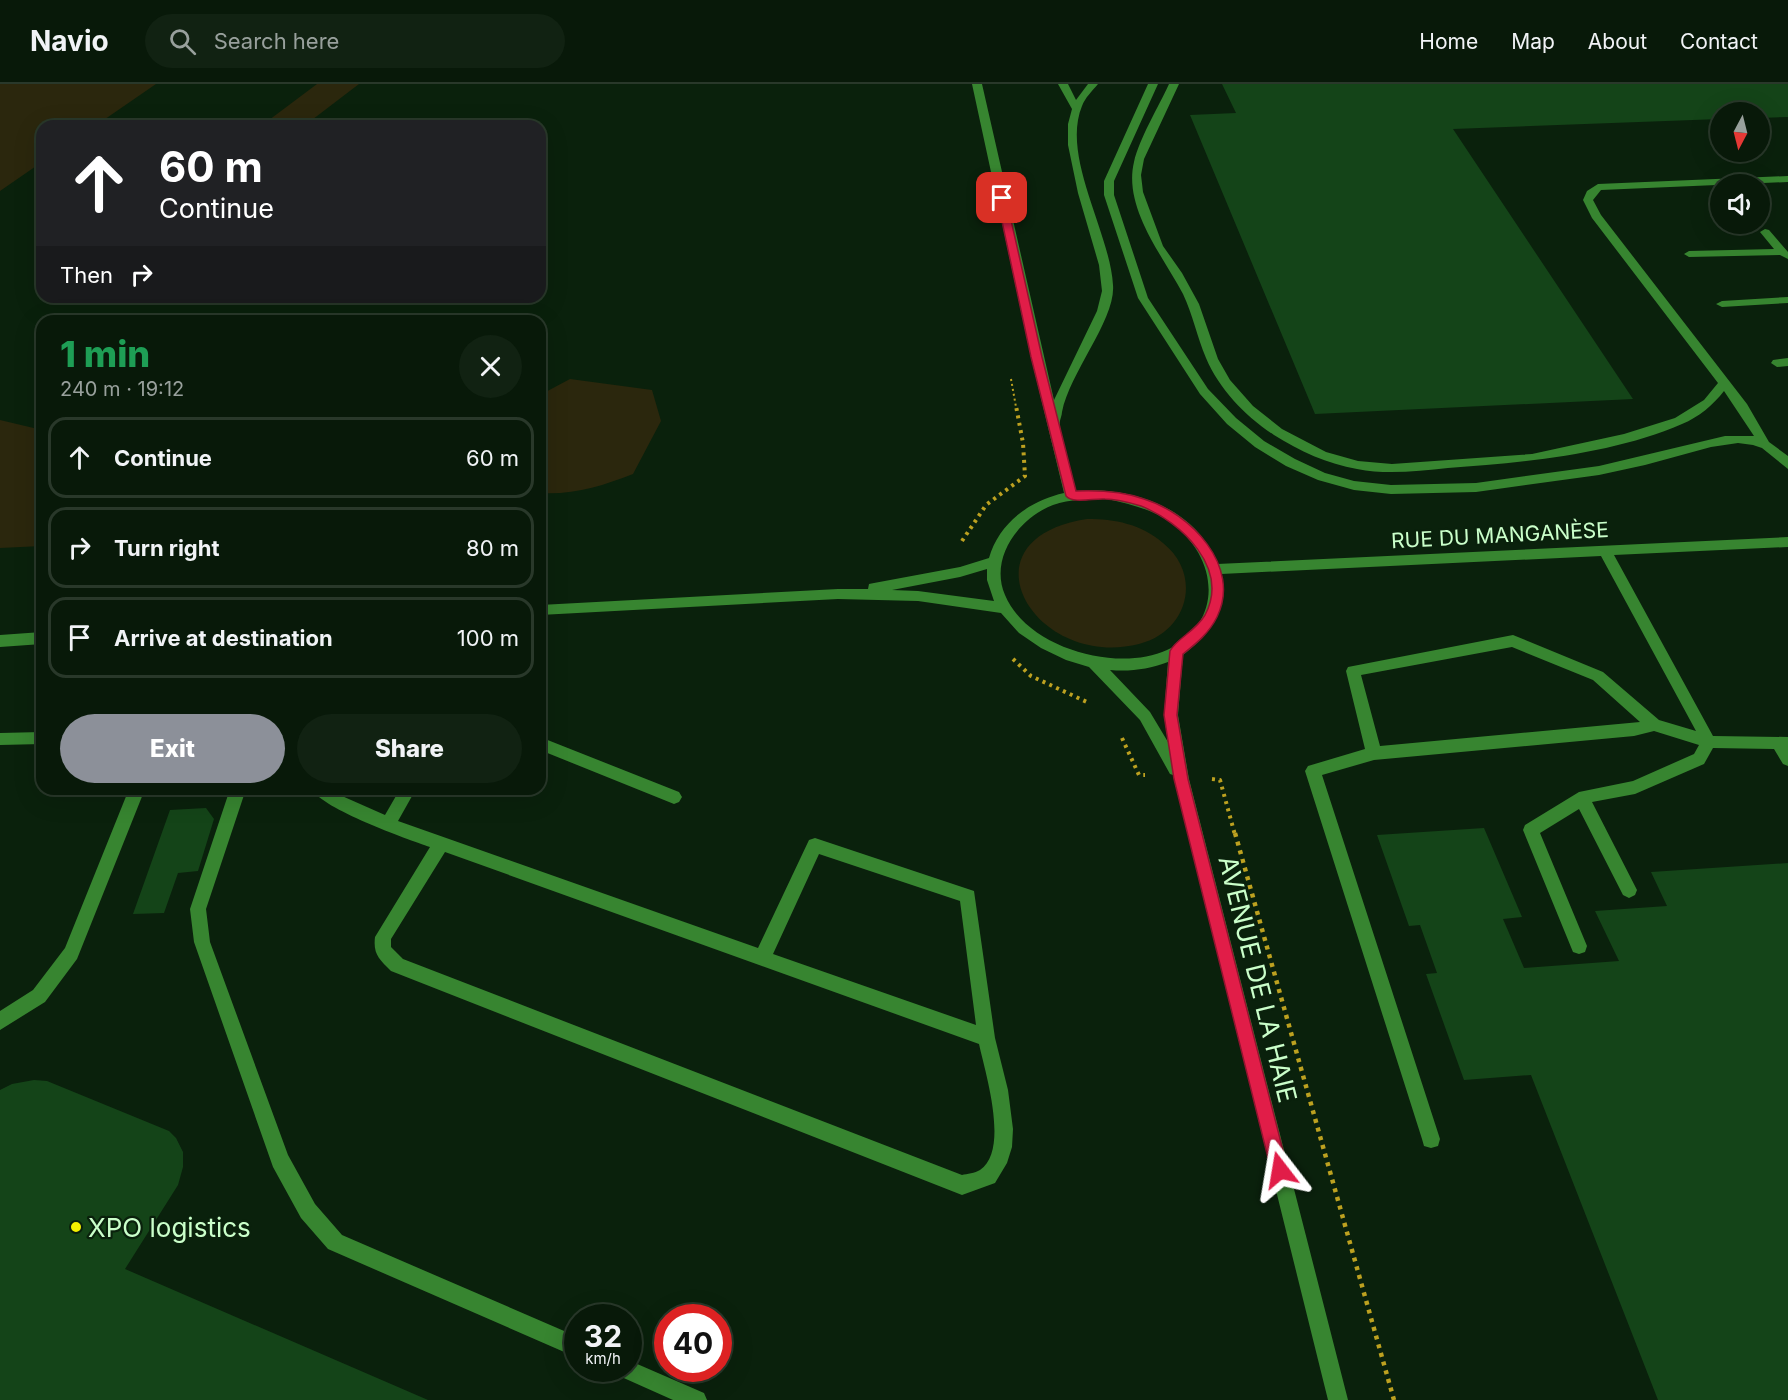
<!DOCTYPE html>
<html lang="en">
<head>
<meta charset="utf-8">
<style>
  :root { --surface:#081909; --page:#112212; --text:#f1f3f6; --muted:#98a09c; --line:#29382a; --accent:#8c9099 }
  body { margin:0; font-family:Inter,sans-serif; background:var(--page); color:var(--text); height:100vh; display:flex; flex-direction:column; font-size:22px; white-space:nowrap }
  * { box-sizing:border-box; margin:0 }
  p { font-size:20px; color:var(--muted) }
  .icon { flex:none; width:33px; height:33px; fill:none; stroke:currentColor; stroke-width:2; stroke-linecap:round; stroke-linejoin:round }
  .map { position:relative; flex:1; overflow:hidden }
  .side { position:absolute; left:36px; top:231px; width:510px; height:480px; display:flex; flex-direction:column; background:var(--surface); border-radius:18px; box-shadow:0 6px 24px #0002,0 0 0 2px var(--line) }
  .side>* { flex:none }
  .hud { position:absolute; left:36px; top:36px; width:510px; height:183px; border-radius:18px; box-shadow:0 6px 24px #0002,0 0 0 2px var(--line); background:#202124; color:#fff; overflow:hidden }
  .needle { width:39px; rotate:187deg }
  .fabs { position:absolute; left:1710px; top:18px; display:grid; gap:12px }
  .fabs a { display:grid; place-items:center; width:60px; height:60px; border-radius:50%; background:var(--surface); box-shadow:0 6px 24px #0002,0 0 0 2px var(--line); font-size:30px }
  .speed { position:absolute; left:564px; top:1220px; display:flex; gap:12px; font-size:30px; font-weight:700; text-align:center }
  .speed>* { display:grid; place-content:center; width:78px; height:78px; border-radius:50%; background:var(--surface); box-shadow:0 6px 24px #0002,0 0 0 2px var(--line); line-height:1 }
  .speed small { font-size:15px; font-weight:400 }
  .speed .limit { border:9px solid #d22; background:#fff; color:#111 }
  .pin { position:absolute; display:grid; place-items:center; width:51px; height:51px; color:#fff; margin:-26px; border-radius:12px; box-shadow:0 3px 9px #0006 }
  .me { position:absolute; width:66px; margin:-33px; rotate:346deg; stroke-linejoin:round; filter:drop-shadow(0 0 4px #0008) }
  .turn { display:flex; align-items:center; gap:21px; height:126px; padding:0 24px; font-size:27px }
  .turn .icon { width:78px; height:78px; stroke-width:2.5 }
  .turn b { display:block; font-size:42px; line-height:51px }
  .then { display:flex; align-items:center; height:57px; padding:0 24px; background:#0003; gap:12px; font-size:22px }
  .round { display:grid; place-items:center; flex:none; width:63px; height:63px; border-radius:32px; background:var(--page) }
  .summary { display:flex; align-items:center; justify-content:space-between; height:102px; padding:0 24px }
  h1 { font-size:36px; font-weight:800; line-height:45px; color:#1e9e55 }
  .button { display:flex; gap:12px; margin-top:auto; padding:12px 24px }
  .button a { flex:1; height:69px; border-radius:36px; background:var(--accent); color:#fff; font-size:24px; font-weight:800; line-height:69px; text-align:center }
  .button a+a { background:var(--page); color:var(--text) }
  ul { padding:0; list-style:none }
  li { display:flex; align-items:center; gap:18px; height:81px; margin:0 12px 9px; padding:0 12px; border:3px solid var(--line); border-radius:18px }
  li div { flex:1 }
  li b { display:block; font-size:22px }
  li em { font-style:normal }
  header { display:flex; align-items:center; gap:36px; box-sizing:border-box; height:84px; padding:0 30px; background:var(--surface); border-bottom:2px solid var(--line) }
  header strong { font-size:28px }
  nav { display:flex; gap:33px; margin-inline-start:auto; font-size:21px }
  .search { width:420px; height:54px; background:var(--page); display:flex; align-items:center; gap:15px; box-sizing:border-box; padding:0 21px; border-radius:33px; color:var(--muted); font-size:22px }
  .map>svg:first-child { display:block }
  .green { fill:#2b270d }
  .building { fill:#144418 }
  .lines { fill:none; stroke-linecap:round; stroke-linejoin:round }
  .path-far2 { stroke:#bda120; stroke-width:2; stroke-dasharray:2 3; stroke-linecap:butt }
  .path-far1 { stroke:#bda120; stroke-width:4; stroke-dasharray:3 4.5; stroke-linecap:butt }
  .path { stroke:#bda120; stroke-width:4.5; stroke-dasharray:4 5; stroke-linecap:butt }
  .minor { fill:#378530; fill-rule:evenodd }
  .route { fill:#e11d48; stroke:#92132f; stroke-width:1.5 }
  .poi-dot { fill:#f5f100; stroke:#0a210c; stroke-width:2 }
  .labels { text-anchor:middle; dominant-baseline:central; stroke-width:4.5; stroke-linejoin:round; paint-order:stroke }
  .street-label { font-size:21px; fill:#caffca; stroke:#0a210c }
  .near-street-label { font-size:26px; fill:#caffca; stroke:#0a210c }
  .near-poi-label { font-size:26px; fill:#caffca; stroke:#0a210c; text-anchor:start }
</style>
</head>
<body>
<header>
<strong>Navio</strong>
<div class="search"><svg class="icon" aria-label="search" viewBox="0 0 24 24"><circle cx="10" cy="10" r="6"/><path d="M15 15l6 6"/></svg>Search here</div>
<nav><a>Home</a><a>Map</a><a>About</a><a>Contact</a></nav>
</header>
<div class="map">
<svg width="1788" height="1316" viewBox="0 0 1788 1316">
  <rect width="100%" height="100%" fill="#0a210c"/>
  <path class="green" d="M0 0H156L95 42H42V78L0 107Z
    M317 0H359L304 42H261Z
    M570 295 652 306 661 337 633 390C602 402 574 411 540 409V311Z
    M0 336 42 346V462L0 464Z
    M1087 435C1115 435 1141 440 1163 459 1203 491 1188 548 1139 560 1034 586 957 455 1087 435Z"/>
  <path class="building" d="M1222 0H1788V33L1760 34V28H1720V35L1453 45 1633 315 1315 330 1190 31 1236 29Z
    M206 724 214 735 198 787 178 789 164 829 133 830 170 726Z
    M1484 744 1522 833 1503 835 1524 884 1619 877 1595 827 1667 822 1651 788 1788 779V1316H1658L1531 991 1464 996 1426 890 1437 889 1420 841 1409 842 1377 751Z
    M34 996 47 997 169 1047 176 1054 183 1068V1083L178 1101 125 1185 428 1316H0V1006L12 1000Z"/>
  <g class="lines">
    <path class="path-far2" d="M1011 295 1016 323"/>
    <path class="path-far1" d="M962 457 986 421 1025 392 1023 359 1016 322
      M1013 575 1031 592 1089 619
      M1122 654 1139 691H1145
      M1212 695 1220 696 1235 751"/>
    <path class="path" d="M1235 749 1394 1316"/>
    <path class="minor" d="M972 0H982L1054 316 1097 227 1102 207 1099 181 1078 109 1068 61V40L1072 25 1058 0H1068L1076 16 1088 0H1098C1092 7 1085 14 1082 22 1061 73 1110 148 1113 201 1116 235 1070 288 1062 328 1062 332 1059 337 1060 340 1060 360 1071 387 1076 407 1131 402 1197 424 1217 480L1788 453V463L1614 471 1713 652 1788 653V682L1783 680 1774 665 1713 664 1704 680 1635 710 1592 718 1637 806 1635 811 1629 814 1623 811 1579 725 1540 749 1587 862 1585 868 1579 870 1573 868 1523 746 1525 741 1579 708 1633 697 1694 670 1699 661 1654 647 1634 652 1374 676 1322 691 1440 1055 1438 1062 1431 1064 1424 1062 1422 1055 1305 687 1308 682 1365 665 1346 587 1348 583 1513 551 1603 588 1659 636 1696 647 1601 472 1221 490C1226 529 1212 548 1183 571L1178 631 1189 695 1348 1316H1328L1173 691 1170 690 1140 636 1089 583 1066 576 1041 564 1019 549 1001 529 918 517 838 515 540 531V521L838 505H868L869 500 874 499 960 483 989 474C999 439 1029 417 1064 409L1031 273ZM1107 415C1129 420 1152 425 1170 438 1219 473 1225 538 1167 566 1117 589 1027 564 1005 511 989 474 1019 434 1053 421 1070 415 1089 415 1107 415ZM987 485V496L994 517 918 507 892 506 960 493ZM1512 563 1593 596 1640 638 1380 662 1361 591ZM1168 578 1164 631 1168 658 1150 628 1110 586C1130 588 1149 585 1168 578Z
      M1148 0H1158L1114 97V111L1148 214 1208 305 1236 334 1264 357 1295 375 1325 389 1354 397 1391 401 1476 399 1599 382 1725 352H1754L1724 307C1713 321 1699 333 1682 340 1613 370 1523 379 1448 384 1418 387 1387 391 1357 385 1328 380 1299 367 1274 351 1246 333 1219 305 1206 274 1197 253 1193 231 1183 210 1163 172 1123 124 1134 78 1139 55 1159 22 1169 0H1179L1144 75 1141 91 1143 108 1163 162 1182 189 1199 220 1218 275 1230 296 1253 322 1282 345 1326 368 1358 377 1392 380 1532 370 1624 350 1675 334 1704 316 1718 299 1592 134 1583 116 1587 107 1598 100 1788 92V98L1601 106 1593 116 1601 131 1747 320 1769 358 1788 372V385L1762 364 1753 361 1738 359 1711 363 1645 381 1599 391 1476 408 1391 410 1354 406 1318 396 1286 382 1255 363 1227 340 1200 310 1138 214 1104 111V97Z
      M1765 145 1769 146 1788 168V175L1780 171 1689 173 1684 170 1689 167 1774 165 1760 148Z
      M1788 213V219L1722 223 1716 220 1722 217Z
      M1788 274V282L1777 283 1771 279 1773 276Z
      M42 548V560L0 563V551Z
      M42 648V660L0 661V649Z
      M540 653 679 708 682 713 679 718 674 720 540 666Z
      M129 705H145L77 875 45 918 0 946V927L33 906 65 864Z
      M230 705H246L206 825 210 858 288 1071 315 1120 342 1151 578 1253V1274L328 1165 301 1134 273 1083 194 858 190 825Z
      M312 705H332L342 712 385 731 400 705H416L398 737 758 864 809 756 815 754 974 807 995 954 1008 1006 1013 1045 1012 1063 1007 1079 995 1099 962 1111 391 887C379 875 373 870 375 853L430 763C407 755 322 725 312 705ZM445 768 979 960C985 988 1010 1066 980 1086 975 1089 967 1090 962 1091L403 875 391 863V855ZM819 770 960 817 976 941 773 870Z
      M628 1276 704 1309 707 1316H673L617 1291 614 1284H628Z"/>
  </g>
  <path class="route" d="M1002 111 1006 114 1042 273 1076 407C1100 406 1122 407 1144 415 1190 429 1242 482 1217 533 1209 549 1197 559 1183 570L1177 631 1188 695 1288 1086 1286 1092 1280 1095 1274 1092 1271 1086 1174 695 1164 631 1170 567C1177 554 1195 548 1205 531 1230 484 1181 438 1141 422 1131 419 1116 415 1105 415 1094 414 1073 420 1066 412L1031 273 997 114Z"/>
  <circle class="poi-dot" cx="76" cy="1143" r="6"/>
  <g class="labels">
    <g class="street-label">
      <text transform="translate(1500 451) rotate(-3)">RUE DU MANGANÈSE</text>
    </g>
    <g class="near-street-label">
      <text transform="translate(1258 895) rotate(76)">AVENUE DE LA HAIE</text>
    </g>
    <g class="near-poi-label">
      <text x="88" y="1143">XPO logistics</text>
    </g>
  </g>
</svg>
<div class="fabs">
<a><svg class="needle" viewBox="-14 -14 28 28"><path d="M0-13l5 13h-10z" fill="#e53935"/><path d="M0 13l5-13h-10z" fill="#98a09c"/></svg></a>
<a><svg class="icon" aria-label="sound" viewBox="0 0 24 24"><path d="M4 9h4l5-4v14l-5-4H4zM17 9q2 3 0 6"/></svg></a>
</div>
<div class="speed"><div>32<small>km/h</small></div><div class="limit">40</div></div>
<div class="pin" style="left:1002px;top:114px;background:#d93025"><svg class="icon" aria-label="arrive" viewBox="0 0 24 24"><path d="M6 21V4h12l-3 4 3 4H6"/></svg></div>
<svg class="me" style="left:1280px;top:1086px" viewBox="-20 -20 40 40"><path d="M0-17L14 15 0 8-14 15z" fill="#e11d48" stroke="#fff" stroke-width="4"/></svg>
<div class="hud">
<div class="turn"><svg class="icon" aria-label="ahead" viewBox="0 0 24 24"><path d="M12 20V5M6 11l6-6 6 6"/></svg><div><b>60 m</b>Continue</div></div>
<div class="then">Then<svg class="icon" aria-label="right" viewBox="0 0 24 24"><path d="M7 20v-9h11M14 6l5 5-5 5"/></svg></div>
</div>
<section class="side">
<div class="summary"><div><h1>1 min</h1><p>240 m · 19:12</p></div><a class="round"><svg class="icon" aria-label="close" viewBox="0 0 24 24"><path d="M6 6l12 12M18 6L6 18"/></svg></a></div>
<ul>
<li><svg class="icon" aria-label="ahead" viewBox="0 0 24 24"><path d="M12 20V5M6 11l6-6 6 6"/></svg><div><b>Continue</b></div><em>60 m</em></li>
<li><svg class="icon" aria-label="right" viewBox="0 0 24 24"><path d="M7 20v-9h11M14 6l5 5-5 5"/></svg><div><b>Turn right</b></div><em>80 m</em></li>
<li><svg class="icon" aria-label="arrive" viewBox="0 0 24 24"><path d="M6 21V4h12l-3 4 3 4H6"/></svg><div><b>Arrive at destination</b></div><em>100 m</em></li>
</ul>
<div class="button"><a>Exit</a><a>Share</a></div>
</section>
</div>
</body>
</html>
